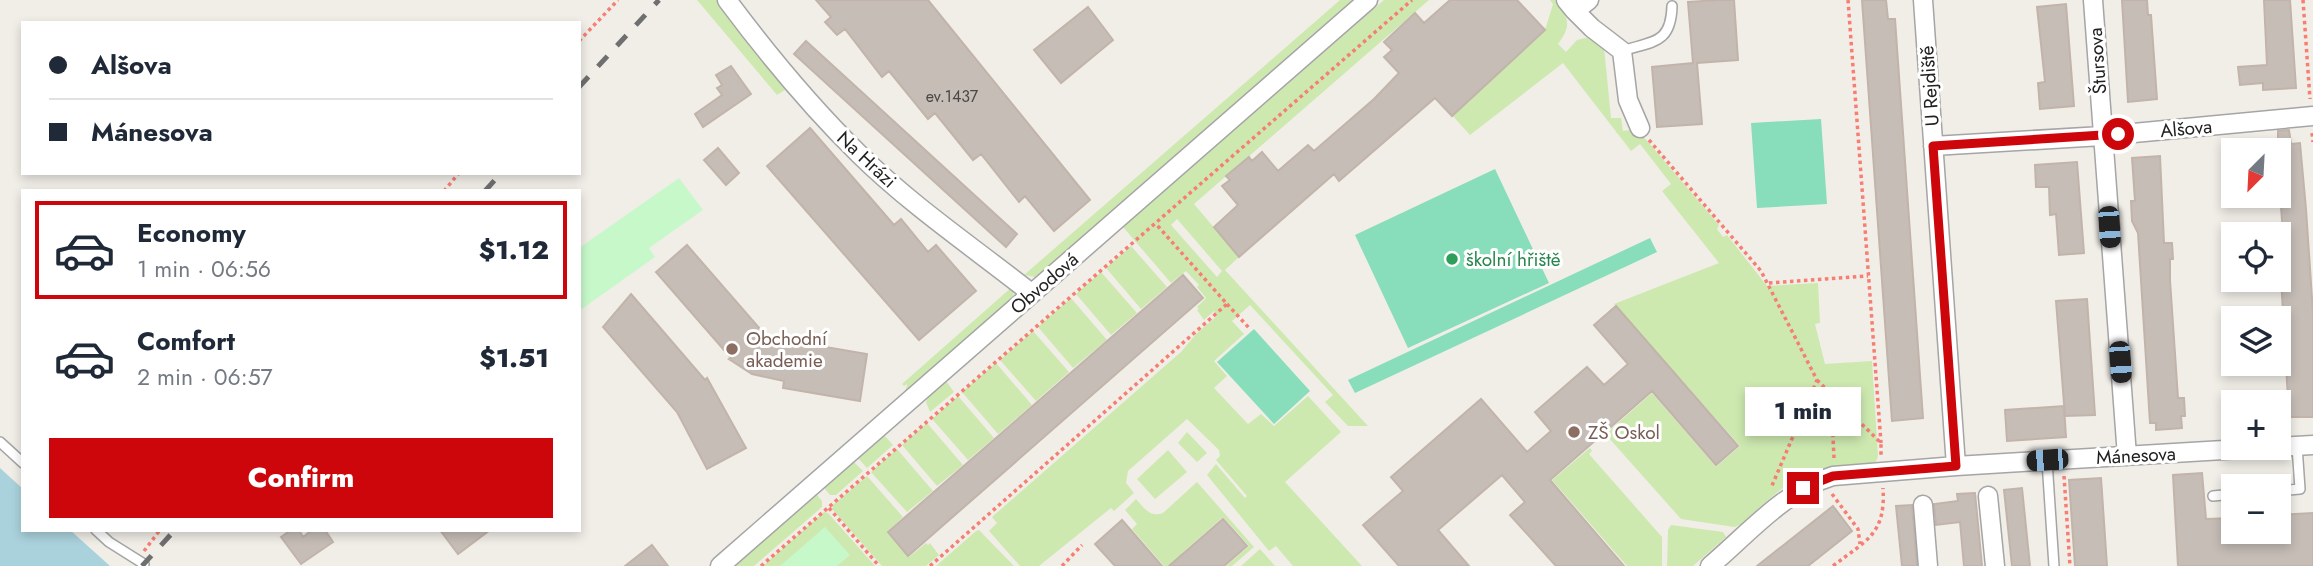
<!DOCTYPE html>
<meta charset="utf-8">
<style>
body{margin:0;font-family:Jost,sans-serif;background:#f2f2f3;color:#1f2937;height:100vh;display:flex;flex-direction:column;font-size:26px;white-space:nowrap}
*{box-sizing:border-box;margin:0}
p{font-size:23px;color:#747a83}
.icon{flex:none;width:38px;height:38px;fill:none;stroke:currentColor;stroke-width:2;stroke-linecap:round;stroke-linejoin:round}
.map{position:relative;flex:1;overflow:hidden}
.drawer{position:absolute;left:21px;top:189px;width:560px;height:343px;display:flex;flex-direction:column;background:#fff;border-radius:0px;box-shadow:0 4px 10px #0003}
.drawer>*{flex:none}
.hud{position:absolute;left:21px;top:21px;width:560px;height:154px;border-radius:0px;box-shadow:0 4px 10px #0003;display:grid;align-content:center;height:154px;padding:0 28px;background:#fff}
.needle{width:46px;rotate:204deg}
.fabs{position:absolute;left:2221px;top:138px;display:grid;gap:14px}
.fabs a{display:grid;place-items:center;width:70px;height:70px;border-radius:0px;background:#fff;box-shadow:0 4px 10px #0003;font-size:35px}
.end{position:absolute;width:32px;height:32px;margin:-16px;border:9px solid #cc060a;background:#fff;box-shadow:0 0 0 4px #fff}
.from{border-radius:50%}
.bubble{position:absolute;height:49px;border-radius:0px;background:#fff;box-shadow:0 4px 10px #0003;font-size:23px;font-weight:800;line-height:49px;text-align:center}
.car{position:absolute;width:21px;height:42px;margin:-21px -10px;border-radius:9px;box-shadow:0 0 5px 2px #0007;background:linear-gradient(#222 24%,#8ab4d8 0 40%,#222 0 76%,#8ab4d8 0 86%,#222 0)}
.hud b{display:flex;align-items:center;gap:24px;height:66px;font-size:26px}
.hud b+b{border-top:2px solid #e0e1e3}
.hud i{width:18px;height:18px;background:#1f2937}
ul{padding:12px 0 0;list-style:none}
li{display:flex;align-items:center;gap:21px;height:98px;margin:0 14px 10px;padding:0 14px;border:4px solid transparent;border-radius:0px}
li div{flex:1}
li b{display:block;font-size:26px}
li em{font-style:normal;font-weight:800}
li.on{border-color:#cc060a}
li>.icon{width:63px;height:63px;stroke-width:1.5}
.button{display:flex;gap:14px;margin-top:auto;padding:14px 28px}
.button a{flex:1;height:80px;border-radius:0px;background:#cc060a;color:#fff;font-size:28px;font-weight:800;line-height:80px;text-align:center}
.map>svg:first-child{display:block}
.grass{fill:#cde9b0;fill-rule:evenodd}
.park{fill:#c7f8ca}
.pitch{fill:#88ddba}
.water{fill:#aad2dd}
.building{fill:#c6bdb7;stroke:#c2b4aa;stroke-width:2}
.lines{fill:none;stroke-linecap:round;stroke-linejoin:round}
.lane-casing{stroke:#a5a5a5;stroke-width:12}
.street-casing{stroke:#a5a5a5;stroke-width:21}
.path{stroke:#f67e73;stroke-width:3.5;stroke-dasharray:3.5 3.5;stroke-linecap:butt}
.lane{stroke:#fff;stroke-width:9}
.street{stroke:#fff;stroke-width:18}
.rail{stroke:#6f6f6f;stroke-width:5;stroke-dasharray:14 14;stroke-linecap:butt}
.route{stroke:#cc060a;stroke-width:9}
.leisure-dot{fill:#2e9e5b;stroke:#fff;stroke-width:2.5}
.education-dot{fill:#8d6e63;stroke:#fff;stroke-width:2.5}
.labels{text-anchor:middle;stroke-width:6;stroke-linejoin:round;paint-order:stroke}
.number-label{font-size:16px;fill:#4a4846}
.street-label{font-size:19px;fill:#212121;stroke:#fff}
.leisure-label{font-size:19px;fill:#27864d;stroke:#fff;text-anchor:start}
.education-label{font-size:19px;fill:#785e54;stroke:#fff;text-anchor:start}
</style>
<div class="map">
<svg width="2313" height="566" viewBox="0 0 2313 566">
<rect width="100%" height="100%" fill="#f1eee8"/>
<path class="grass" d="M697 0H717L785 90 777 95Z
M1340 0H1357L1044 273 1035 277 1024 275Z
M1384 0H1429L1194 204 1239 257 1225 270 1368 426H1348L1325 402 1333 395 1250 305 1232 321 1244 334 1214 361 1227 376 1214 388 1248 424 1261 414 1274 426 1308 396 1341 432 1285 482 1362 566H1293L1276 546 1269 551 1207 475 1216 464 1245 498 1247 496 1216 460 1220 456 1219 450 1187 419 1128 471 1126 483 1134 493 1114 511 1111 508 1039 566H1020L989 531 997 523 992 517 1181 352 1197 333 1217 316 1214 311 1204 320 1197 310 1199 309 1197 307 1206 298 1197 287 1199 285 1186 271 1171 283 1123 227ZM1177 219 1222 271 1217 277 1171 225Z
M1550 0H1555C1569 18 1572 25 1558 44L1566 52 1577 40 1589 37 1604 47 1611 118H1621L1623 131 1637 129 1719 225 1717 229 1723 237 1727 235 1767 286 1818 283 1820 323 1815 324 1825 364 1872 361 1878 456 1876 462C1860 468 1838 466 1821 469 1789 477 1764 504 1740 525L1734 527 1681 519 1608 437 1605 440 1603 436 1652 393 1716 467 1740 446 1614 304 1719 263 1662 191 1671 184 1640 144 1631 151 1563 63 1470 135 1452 115 1546 27 1553 4Z
M1131 246 1167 287 1141 309 1106 268Z
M1101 272 1137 313 1111 335 1076 294Z
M1012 287 1014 297 1011 302 903 396 907 386V384L904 386 902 384Z
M1071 298 1107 340 1073 368 1038 327Z
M1033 331 1069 372 1036 401 1000 360Z
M996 363 1032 405 998 434 962 392Z
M946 381 954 392 930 412 926 402 929 396Z
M958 396 994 438 968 460 932 419Z
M927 423 963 465 937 486 902 445Z
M1187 432 1207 453 1197 462 1178 443Z
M884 435 893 445 867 468 858 458Z
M1590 448 1592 451 1589 454 1662 537V566H1627L1552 480Z
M897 449 933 491 907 512 871 472Z
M1168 450 1187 472 1155 499 1137 479Z
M854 462 863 471 836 495H830L824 488Z
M867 476 903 517 887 532 909 557 926 543 928 545 930 543 939 555 926 566H882L832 509 833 505Z
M1197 482 1254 547 1232 566H1226L1249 546 1223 517 1182 553 1183 556 1172 566H1164L1132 529 1137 524 1125 510 1136 499C1144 508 1150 518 1163 513Z
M817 495 822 501V507L754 566H734Z
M824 512 828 513 875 566H763Z
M1671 525 1723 532 1726 537 1693 566H1667L1668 530Z
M979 530 1014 566H936L976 531Z
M1260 549 1275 566H1241Z"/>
<path class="park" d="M679 178 703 210 649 248 655 257 579 311V248Z
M825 527 850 555 837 566H780Z"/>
<path class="pitch" d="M1821 119 1827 204 1757 208 1751 123Z
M1495 169 1549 283 1408 348 1355 235Z
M1650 238 1657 252 1355 393 1348 380Z
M1254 329 1310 391 1274 424 1217 362Z"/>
<path class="water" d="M0 468 23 489V530H70L110 566H0Z"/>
<path class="building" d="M816 0H928L1090 200 1054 231 1025 196 1019 202 981 154 973 160 935 113 928 119 889 71 882 77 845 29 837 35 825 22 831 17Z
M1450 0H1517L1545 30 1452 116 1435 98 1339 181 1334 174 1239 257 1214 227 1238 205 1222 186 1230 180 1226 176 1249 157 1252 161 1262 152 1278 171 1308 145 1314 151 1374 99 1399 73 1384 57 1392 50 1384 42 1415 13 1424 23Z
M1719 0H1734L1738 60 1697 63 1702 124 1657 127 1652 67 1693 63 1688 2Z
M1862 0H1886L1888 19H1895L1923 418 1892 421Z
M2122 0H2147L2148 15H2151L2157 99 2128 102Z
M2264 0H2290L2296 88 2263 90V83L2240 85 2238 67 2267 65Z
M2066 4 2074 106 2040 109 2038 83 2045 82 2037 7Z
M1088 7 1113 40 1061 83 1034 50Z
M806 41 1017 234 1006 247 794 54Z
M731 66 751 94 703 127 695 114 722 95 717 88 722 85 716 75Z
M810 128 894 225 901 219 928 252 936 245 976 291 919 340 767 166Z
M2289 130 2291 144 2300 143 2306 209 2313 313V417H2289L2280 260 2285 259 2278 168V131Z
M718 148 739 173 726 185 704 160Z
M2160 156 2164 243H2172L2173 259H2170V280L2178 398H2184L2185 416H2181L2182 428 2156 430V423H2150L2138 233 2132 221 2131 201H2135L2132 158Z
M2077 162 2084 253 2059 255 2056 214 2050 215 2049 187H2036L2035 165Z
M687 245 767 337 867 354 860 401 783 388 784 381 752 374 729 359 731 358 656 272Z
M1183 275 1203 298 908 556 888 532Z
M631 294 705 380 707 378 746 448 707 469 677 412 603 327Z
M2087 299 2095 415 2065 416 2056 301Z
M1616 306 1738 446 1716 465 1652 391 1550 480 1624 566H1556L1510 515 1525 502 1502 475 1438 530 1469 566H1399L1363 525 1403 491 1391 477 1481 399 1527 452 1551 431 1535 412 1587 367 1604 385 1628 364 1594 325Z
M2064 406 2066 437 2007 441 2005 410Z
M2202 473 2206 519 2233 518V532H2278V515L2313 513V566H2178L2173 475Z
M2101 478 2107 566H2075L2069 480Z
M2022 488 2030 566H2012L2004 490Z
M1975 493 1982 566H1964L1960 522 1936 525 1934 504 1958 501 1957 494Z
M1912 505 1917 566H1902L1896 506Z
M1833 506 1852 531 1808 566H1757Z
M1223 519 1247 546 1224 566H1169Z
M1122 520 1162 566H1115L1095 544Z
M291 530H299L303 537 312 530H325L333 542 301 564 281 537Z
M440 530H490L458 554Z
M652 545 668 566H625Z"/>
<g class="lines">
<defs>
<path id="lane" d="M1622 51C1653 41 1671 44 1672 6
M0 442 23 463
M2047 461 2054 566
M2278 491 2300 489 2297 446
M2213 496 2233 494
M96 530 109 542 144 564"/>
<path id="street" d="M727 0C768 55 811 107 860 155 911 205 974 248 1031 293
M1566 0 1575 11 1589 0
M1923 0 1956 466
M2093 0 2127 456
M1575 11 1592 28 1622 51 1628 100 1640 128
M1933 146 2102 136 2313 116
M2278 447 2313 445
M1988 496 1995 566
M1923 505 1928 566
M720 566 1368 0
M1710 566C1749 533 1784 491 1833 476L1956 466 2257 448"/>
</defs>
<use href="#lane" class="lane-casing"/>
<use href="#street" class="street-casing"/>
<path class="path" d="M1848 0 1881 443
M2303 0 2310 99
M579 41 618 0
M2312 133 2313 142
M1649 140 1761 271 1817 380 1771 488
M444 191 459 173
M1769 283 1868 276
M1227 304 1250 329
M1817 380 1881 443V457
M1828 392 1832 417 1834 458
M2064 476 2070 566
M1832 494 1858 529 1860 544
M829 508 879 566
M144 551 160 530
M761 566 1412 0
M930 566 1227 304 1156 224
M1062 566 1082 545
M1833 566C1866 540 1886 535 1883 488"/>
<use href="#lane" class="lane"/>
<use href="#street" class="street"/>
<path class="rail" d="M579 87 659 0
M485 191 501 173
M142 566 175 530"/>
</g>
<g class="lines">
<path class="route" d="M1803 488 1833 476 1956 466 1933 146 2118 134"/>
</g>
<circle class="leisure-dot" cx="1452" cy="259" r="7"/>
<g class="education-dot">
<circle cx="732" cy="349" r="7"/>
<circle cx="1574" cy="432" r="7"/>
</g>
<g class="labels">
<g class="number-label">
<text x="952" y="102">ev.1437</text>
</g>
<g class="street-label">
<text transform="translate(2097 61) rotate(-94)" y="7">Štursova</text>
<text transform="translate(1929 86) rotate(-94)" y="7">U Rejdiště</text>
<text transform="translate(2186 128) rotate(-5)" y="7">Alšova</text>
<text transform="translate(867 159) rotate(43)" y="7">Na Hrázi</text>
<text transform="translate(1044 283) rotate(-41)" y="7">Obvodová</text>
<text transform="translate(2136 455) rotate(-3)" y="7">Mánesova</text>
</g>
<g class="leisure-label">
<text x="1466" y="266">školní hřiště</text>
</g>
<g class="education-label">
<text x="746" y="345">Obchodní<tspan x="746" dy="22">akademie</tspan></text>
<text x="1588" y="439">ZŠ Oskol</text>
</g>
</g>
</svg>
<div class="fabs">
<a><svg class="needle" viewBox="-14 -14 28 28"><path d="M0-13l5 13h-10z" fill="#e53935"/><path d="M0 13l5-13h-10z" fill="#747a83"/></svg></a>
<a><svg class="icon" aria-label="locate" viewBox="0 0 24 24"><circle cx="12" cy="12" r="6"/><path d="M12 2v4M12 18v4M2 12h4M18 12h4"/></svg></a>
<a><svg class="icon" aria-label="layers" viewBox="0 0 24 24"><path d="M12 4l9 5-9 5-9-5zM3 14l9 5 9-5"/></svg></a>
<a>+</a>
<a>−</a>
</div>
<i class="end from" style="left:2118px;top:134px"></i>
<i class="end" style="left:1803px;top:488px"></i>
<div class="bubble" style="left:1745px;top:387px;width:116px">1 min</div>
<i class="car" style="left:2109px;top:227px;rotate:176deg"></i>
<i class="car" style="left:2120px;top:362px;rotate:176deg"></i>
<i class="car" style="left:2047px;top:460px;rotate:266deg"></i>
<div class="hud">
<b><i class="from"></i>Alšova</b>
<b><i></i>Mánesova</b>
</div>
<section class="drawer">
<ul>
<li class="on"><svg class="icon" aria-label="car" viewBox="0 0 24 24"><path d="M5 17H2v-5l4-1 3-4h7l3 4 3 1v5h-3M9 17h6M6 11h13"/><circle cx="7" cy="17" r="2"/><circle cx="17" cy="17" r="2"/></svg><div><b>Economy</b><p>1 min · 06:56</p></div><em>$1.12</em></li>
<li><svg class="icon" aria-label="car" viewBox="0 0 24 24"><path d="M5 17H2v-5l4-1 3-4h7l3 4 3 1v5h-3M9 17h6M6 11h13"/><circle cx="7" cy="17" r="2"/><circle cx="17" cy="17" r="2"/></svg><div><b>Comfort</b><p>2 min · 06:57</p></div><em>$1.51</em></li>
</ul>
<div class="button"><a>Confirm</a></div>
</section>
</div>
